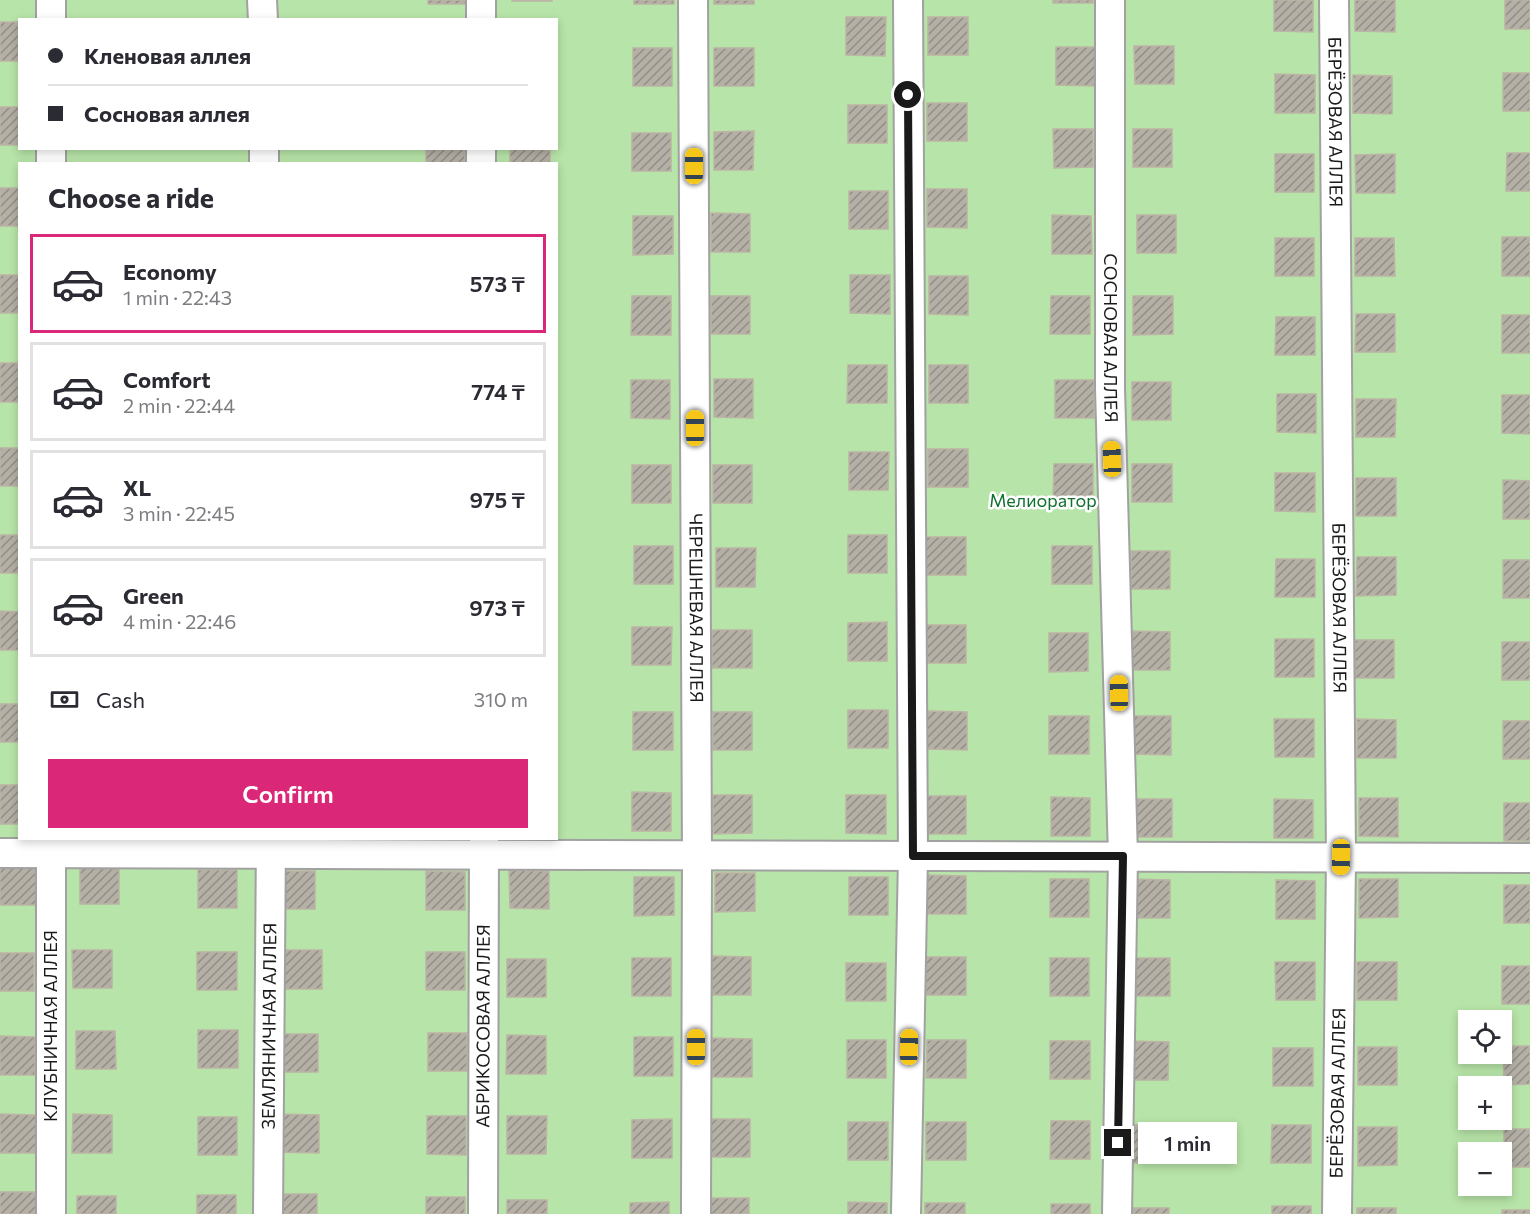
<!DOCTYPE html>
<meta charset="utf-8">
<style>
body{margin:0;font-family:Commissioner,sans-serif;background:#f2f2f3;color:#2b2b33;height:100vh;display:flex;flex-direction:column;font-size:22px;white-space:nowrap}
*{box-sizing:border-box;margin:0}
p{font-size:20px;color:#7c7c81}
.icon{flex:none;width:33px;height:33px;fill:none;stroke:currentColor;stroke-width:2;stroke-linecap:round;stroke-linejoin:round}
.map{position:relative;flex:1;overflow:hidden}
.details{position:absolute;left:18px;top:162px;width:540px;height:678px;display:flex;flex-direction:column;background:#fff;border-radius:0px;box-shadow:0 3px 9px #0003}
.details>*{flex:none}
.banner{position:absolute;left:18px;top:18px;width:540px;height:132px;border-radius:0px;box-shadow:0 3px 9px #0003;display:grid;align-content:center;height:132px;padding:0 30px;background:#fff}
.tools{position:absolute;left:1458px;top:1010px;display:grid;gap:12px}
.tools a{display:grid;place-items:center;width:54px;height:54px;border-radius:0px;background:#fff;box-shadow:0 3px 9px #0003;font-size:30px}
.end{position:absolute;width:27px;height:27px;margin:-14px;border:8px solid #1a1a1a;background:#fff;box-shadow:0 0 0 3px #fff}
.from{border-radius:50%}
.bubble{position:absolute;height:42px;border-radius:0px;background:#fff;box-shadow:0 3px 9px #0003;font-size:20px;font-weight:600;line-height:42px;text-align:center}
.car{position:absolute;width:18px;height:36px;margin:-18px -9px;border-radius:8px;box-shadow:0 0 4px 2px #0007;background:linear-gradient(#f5c518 24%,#345 0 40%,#f5c518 0 76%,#345 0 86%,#f5c518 0)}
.banner b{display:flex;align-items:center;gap:21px;height:57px;font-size:22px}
.banner b+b{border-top:2px solid #e1e1e2}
.banner i{width:15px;height:15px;background:#2b2b33}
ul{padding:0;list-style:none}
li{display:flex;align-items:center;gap:18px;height:99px;margin:0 12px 9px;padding:0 18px;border:3px solid #e1e1e2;border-radius:0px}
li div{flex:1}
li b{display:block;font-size:22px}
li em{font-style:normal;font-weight:600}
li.on{border-color:#db2777}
li>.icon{width:54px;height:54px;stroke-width:1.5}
h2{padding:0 30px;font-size:27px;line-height:72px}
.pay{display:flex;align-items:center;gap:15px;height:66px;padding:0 30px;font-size:22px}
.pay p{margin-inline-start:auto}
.primary-button{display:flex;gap:12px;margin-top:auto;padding:12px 30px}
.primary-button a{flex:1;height:69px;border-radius:0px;background:#db2777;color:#fff;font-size:24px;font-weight:600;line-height:69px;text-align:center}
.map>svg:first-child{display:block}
.garden{fill:#b7e4a8;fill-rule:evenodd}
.building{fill:url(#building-hatch);stroke:#bcb4a4;stroke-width:1.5}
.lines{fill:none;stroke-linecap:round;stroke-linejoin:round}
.minor-casing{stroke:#a1a1a1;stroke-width:32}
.minor{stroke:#fff;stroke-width:28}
.route{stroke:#1a1a1a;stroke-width:8}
.labels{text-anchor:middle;stroke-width:5;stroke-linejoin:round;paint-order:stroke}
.street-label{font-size:18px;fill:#1a1a1a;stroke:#fff}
.park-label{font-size:18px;fill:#116f2f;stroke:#fff}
</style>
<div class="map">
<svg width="1530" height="1214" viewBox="0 0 1530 1214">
<defs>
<pattern id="building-hatch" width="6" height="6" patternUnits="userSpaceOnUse" patternTransform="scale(1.5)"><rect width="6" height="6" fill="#b5b0a6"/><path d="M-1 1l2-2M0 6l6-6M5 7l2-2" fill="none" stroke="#928e86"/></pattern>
</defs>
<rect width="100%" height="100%" fill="#eceae0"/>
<path class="garden" d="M0 0H1530V1214H0ZM20 20H556V148H20ZM20 164H556V838H20ZM1468 1020H1502V1053H1468ZM1468 1086H1502V1119H1468ZM1468 1152H1502V1185H1468Z"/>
<path class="building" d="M428 0H467V4H428Z
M512 0H552V1H512Z
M634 0H674V4H634Z
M714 0H754V4H714Z
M1053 0H1093V3H1053Z
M1274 0H1313V32L1274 31Z
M1355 0H1395V32L1355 31Z
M1505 0H1530V29H1505Z
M846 17H886L885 56 846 55Z
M928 17H968V55H928Z
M0 22H20V61H0Z
M1134 46H1174V84H1135Z
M1056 47H1096L1095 86 1056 85Z
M633 48H672V86H633Z
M714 48H754V86H714Z
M1503 73H1530V111H1503Z
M1275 74 1315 75V113H1275Z
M1353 75 1392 76V114L1353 113Z
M927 103H967V141H927Z
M848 105H887V143H848Z
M0 107H20V145H0Z
M1053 129H1093V167L1054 168Z
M1133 129H1172V167H1133Z
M754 131 753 170H714V132Z
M632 133H671V171H632Z
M426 148H465V164H426Z
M510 148H550V164H510Z
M1507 153H1530V191H1506Z
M1275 154H1314V192H1275Z
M1395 154V193H1356L1355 155Z
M0 188H20V226H0Z
M927 189H967V228L927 227Z
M849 191H888V229H849Z
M711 213 750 214V252H711Z
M1052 215 1091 216 1092 254H1052Z
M1137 215H1176V253H1137Z
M633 216H673V254L633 255Z
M1502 237H1530V276H1502Z
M1275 238H1314V276H1275Z
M1355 238H1394L1395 276H1355Z
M0 275H20V313H0Z
M850 275H890V314L850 313Z
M929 276H968V315L929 314Z
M632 296H671V335H631Z
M711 296H750V334H711Z
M1051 296H1090V334H1050Z
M1133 296H1173V334L1133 335Z
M1356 314H1395V352H1355Z
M1502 315H1530V353H1502Z
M1276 317H1315V355H1275Z
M0 363H20V402H0Z
M848 365H887V403H847Z
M929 365H968V403H929Z
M714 379H753V418L714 417Z
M631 380H670V419L631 418Z
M1055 380H1094V418H1055Z
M1132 382H1171V420H1132Z
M1277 394H1316V433L1277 432Z
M1502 395H1530V434L1502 433Z
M1356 399H1396L1395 437H1356Z
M0 448H20V486H0Z
M928 449H968V487H928Z
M849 452H889L888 490H849Z
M1054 464H1093V502H1053Z
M1132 464H1172V502H1132Z
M632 465H671V503H632Z
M713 465H752V503H713Z
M1275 473H1315V512L1275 511Z
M1356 478H1396V516H1356Z
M1503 480 1530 481V519H1503Z
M0 535H20V573H0Z
M848 535H887V573H848Z
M926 537H966V575H926Z
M634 546H673V584H634Z
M1052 546H1092V584H1052Z
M716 548H756L755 587H716Z
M1131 551H1170V589H1131Z
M1357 557H1396V595L1356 596Z
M1276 559H1315V597H1275Z
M1503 560H1530V598H1503Z
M0 611 20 612V650H0Z
M887 622V661H848V623Z
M926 625H966V663H927Z
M632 627H672L671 665H632Z
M712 630H752V668H712Z
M1131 631 1170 632V670H1131Z
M1049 633H1088V671L1049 672Z
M1275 639H1314V677H1275Z
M1355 640H1394V678H1355Z
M1502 642H1530V680H1502Z
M0 704H20V742H0Z
M848 710H888V748H848Z
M927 711 967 712V750L927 749Z
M633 712H673V750H633Z
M713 712H752V750H713Z
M1049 716H1089V754H1049Z
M1131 716H1171V755L1131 754Z
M1274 719H1314V757H1275Z
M1357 719 1396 720V758H1357Z
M1503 721H1530V759H1503Z
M0 785H20V824H0Z
M632 792 671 793V831H632Z
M713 795H752V833L713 834Z
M846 795H886V834L846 833Z
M927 796H966V834H927Z
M1051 797 1090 798V836H1051Z
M1359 798H1398V837L1359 836Z
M1133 799H1172V837H1133Z
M1274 799 1313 800V838H1274Z
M1504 803H1530V841H1504Z
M80 865 119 866V904H80Z
M0 867H40V905H0Z
M198 870H237V908H198Z
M509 870 549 871V909L510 908Z
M276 871H315V909H276Z
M426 871 465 872V910H426Z
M715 873H755V911L715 912Z
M927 875 966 876V914H927Z
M634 877H674V915L634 916Z
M849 877H888V915H849Z
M1050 879H1089V917H1050Z
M1130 879 1170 880V918H1130Z
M1359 879H1398V917L1359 918Z
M1276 880 1315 881V919H1276Z
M1504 885H1530V923H1504Z
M72 950H112V988H73Z
M283 950H322V989H283Z
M197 952H237V990H197Z
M426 952H465V990H426Z
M0 953H34V991H0Z
M712 956 751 957V995H712Z
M926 957H966V995H926Z
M632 958H671V996H632Z
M1050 958H1089V996H1050Z
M1131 958H1170V996H1131Z
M507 959H546V997H507Z
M1275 962H1315V1000H1276Z
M1357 962H1397V1000H1357Z
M846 963H886V1001H846Z
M1502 966H1530V1004H1502Z
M198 1030H238V1068H198Z
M76 1031H115L116 1069H76Z
M428 1033H467V1071H428Z
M279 1034H318V1072H279Z
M507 1035 546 1036V1074H506Z
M0 1036 35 1037V1075H0Z
M634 1037H673V1076H634Z
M712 1038 752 1039V1077H712Z
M847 1040H886V1078H847Z
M927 1040H966V1078H926Z
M1050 1041H1090V1079H1050Z
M1129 1041 1169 1042 1168 1080H1129Z
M1503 1046H1530V1084L1504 1085Z
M1358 1047H1397V1085H1358Z
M1273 1048H1313V1086H1273Z
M0 1114 36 1115V1153H0Z
M73 1114 112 1115V1153H72Z
M280 1114 319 1115V1153L280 1152Z
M427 1116H466V1155L427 1154Z
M507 1116H547L546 1154H507Z
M198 1117H237V1155H198Z
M672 1119V1158H632V1120Z
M711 1119H750V1157H711Z
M1051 1121H1090V1159H1050Z
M848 1122H888V1160H848Z
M926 1122H966V1160H926Z
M1130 1125H1170V1163H1130Z
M1272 1125H1311V1163H1271Z
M1358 1127H1397V1165L1358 1166Z
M1504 1129H1530V1167H1504Z
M0 1192H37V1214H0Z
M278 1194H317V1214H278Z
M197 1195H236V1214H197Z
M77 1196H116V1214H77Z
M426 1197H465V1214H426Z
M710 1198H749V1214H710Z
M507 1200H547V1214H507Z
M669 1202V1214H630V1203Z
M848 1202 887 1203V1214H848Z
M925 1203H965V1214H925Z
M1051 1204H1090V1214H1051Z
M1272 1206H1311V1214H1272Z
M1130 1208H1169V1214H1130Z
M1357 1208H1396V1214H1357Z
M1502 1210H1530V1214H1502Z"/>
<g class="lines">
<defs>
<g id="minor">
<path d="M51 0V20"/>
<path d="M262 0 263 20"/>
<path d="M481 0V20"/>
<path id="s1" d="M693 0 697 856 696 1214"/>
<path id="s2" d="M1110 0V388L1123 857 1117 1214"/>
<path id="s3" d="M1334 0 1341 857 1337 1214"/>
<path d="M51 148V164"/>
<path d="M264 148V164"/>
<path d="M481 148V164"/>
<path d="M0 853 1530 858"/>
<path d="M51 1214V838"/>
<path id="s4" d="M268 1214 271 838"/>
<path id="s5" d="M483 1214 484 838"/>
<path d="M906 1214 913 856 908 0"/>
</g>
</defs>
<use href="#minor" class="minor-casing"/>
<use href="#minor" class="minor"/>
</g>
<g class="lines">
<path class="route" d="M908 95 913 856H1123L1118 1143"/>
</g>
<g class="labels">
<g class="street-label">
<text dy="6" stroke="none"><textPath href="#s3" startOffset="122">БЕРЁЗОВАЯ АЛЛЕЯ</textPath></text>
<text dy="6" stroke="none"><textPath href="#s2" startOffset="338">СОСНОВАЯ АЛЛЕЯ</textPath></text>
<text dy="6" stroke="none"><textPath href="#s1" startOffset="608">ЧЕРЕШНЕВАЯ АЛЛЕЯ</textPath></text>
<text dy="6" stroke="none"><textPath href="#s3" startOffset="608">БЕРЁЗОВАЯ АЛЛЕЯ</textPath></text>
<text transform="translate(51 1026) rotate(-90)" y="6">КЛУБНИЧНАЯ АЛЛЕЯ</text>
<text dy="6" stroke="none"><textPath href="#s4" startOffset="188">ЗЕМЛЯНИЧНАЯ АЛЛЕЯ</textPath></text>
<text dy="6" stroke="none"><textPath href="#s5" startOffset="188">АБРИКОСОВАЯ АЛЛЕЯ</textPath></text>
<text transform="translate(1338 1093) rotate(-89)" y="6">БЕРЁЗОВАЯ АЛЛЕЯ</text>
</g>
<g class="park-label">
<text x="1043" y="507">Мелиоратор</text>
</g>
</g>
</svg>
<div class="tools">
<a><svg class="icon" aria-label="locate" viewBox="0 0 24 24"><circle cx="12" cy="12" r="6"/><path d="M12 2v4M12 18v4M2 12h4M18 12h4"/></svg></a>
<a>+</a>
<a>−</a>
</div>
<i class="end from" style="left:908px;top:95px"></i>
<i class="end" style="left:1118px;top:1143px"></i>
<div class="bubble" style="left:1138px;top:1122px;width:99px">1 min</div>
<i class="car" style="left:694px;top:166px;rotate:0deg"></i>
<i class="car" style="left:695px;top:428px;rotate:0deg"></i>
<i class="car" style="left:1112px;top:459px;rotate:358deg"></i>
<i class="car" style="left:1119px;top:693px;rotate:359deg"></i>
<i class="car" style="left:1341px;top:857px;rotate:181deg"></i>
<i class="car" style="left:696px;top:1047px;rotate:0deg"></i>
<i class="car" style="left:909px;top:1047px;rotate:1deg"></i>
<div class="banner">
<b><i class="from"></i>Кленовая аллея</b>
<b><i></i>Сосновая аллея</b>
</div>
<section class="details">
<h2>Choose a ride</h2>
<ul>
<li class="on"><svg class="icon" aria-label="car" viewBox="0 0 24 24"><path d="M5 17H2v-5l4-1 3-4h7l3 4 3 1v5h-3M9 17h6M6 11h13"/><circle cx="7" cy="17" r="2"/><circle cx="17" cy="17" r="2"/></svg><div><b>Economy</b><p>1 min · 22:43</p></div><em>573 ₸</em></li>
<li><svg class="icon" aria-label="car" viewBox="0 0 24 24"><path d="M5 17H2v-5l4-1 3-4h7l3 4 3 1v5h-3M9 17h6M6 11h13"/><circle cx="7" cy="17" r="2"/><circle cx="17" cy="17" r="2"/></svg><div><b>Comfort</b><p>2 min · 22:44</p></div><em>774 ₸</em></li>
<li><svg class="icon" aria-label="car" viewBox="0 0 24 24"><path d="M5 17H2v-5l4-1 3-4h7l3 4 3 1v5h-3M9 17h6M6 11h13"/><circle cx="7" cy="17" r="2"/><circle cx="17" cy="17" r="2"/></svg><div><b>XL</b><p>3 min · 22:45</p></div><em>975 ₸</em></li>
<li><svg class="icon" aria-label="car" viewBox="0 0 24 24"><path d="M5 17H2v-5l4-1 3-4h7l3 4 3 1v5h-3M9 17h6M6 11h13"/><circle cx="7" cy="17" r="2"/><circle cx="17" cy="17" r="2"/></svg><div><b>Green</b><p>4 min · 22:46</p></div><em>973 ₸</em></li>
</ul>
<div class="pay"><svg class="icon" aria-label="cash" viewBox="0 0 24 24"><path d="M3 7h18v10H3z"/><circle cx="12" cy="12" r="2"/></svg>Cash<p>310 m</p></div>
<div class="primary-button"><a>Confirm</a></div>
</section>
</div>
